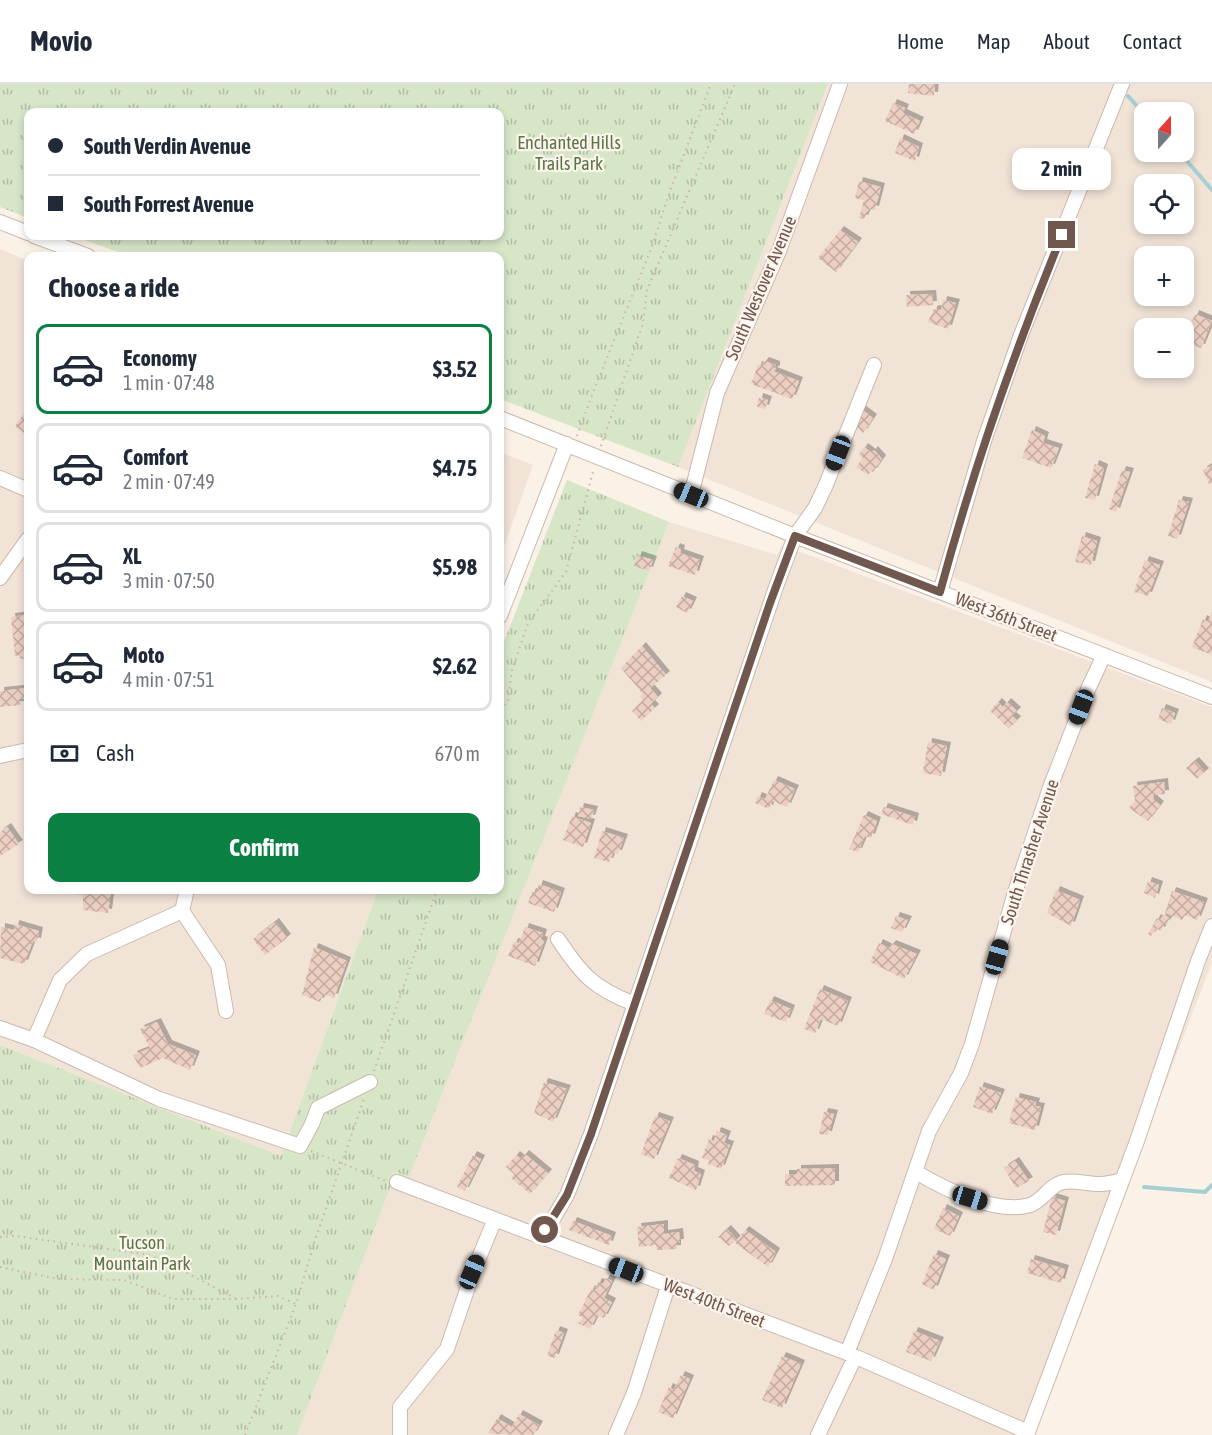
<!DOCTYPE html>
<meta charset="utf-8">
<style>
body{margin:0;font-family:"Asap Condensed",sans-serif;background:#f6f6f7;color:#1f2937;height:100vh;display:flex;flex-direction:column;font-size:22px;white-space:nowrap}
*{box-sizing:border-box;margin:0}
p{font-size:20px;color:#747a83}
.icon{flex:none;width:33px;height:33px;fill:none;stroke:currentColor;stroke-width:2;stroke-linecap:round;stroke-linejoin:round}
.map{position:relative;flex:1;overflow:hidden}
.drawer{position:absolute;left:24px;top:168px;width:480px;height:642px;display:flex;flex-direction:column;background:#fff;border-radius:12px;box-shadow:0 3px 9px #0003}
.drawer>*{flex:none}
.guide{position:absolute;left:24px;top:24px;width:480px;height:132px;border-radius:12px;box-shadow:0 3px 9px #0003;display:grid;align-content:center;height:132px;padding:0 24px;background:#fff}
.needle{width:39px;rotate:21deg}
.controls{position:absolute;left:1134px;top:18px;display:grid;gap:12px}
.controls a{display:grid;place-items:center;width:60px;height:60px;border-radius:12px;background:#fff;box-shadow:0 3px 9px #0003;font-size:30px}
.end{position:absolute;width:27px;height:27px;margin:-14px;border:8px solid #71584e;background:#fff;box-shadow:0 0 0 3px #fff}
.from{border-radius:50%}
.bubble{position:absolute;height:42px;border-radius:12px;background:#fff;box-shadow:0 3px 9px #0003;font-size:20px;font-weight:700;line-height:42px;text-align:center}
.car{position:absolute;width:18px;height:36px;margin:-18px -9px;border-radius:8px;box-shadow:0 0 4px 2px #0007;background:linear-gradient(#222 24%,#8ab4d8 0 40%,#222 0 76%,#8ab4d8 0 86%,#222 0)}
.guide b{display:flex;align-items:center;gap:21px;height:57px;font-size:22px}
.guide b+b{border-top:2px solid #e0e1e3}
.guide i{width:15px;height:15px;background:#1f2937}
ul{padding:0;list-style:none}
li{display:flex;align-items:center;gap:18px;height:90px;margin:0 12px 9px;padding:0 12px;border:3px solid #e0e1e3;border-radius:12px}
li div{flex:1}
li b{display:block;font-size:22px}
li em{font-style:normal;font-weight:700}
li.active{border-color:#0b8043}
li>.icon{width:54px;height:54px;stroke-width:1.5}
h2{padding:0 24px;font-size:27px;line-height:72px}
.pay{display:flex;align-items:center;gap:15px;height:66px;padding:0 24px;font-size:22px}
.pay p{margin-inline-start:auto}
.button{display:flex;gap:12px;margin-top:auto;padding:12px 24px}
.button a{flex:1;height:69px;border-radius:12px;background:#0b8043;color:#fff;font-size:24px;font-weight:700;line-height:69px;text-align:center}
header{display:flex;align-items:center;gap:36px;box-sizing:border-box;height:84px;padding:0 30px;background:#fff;border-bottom:2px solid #e0e1e3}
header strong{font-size:28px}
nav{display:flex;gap:33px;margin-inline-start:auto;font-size:21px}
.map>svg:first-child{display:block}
.residential{fill:#f1e3d6;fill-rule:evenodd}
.park{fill:url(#park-tufts)}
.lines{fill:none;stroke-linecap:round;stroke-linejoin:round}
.stream{stroke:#a5cfd2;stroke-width:4}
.building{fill:url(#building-cross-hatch);filter:url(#shadow)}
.minor-casing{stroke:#cbb9ae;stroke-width:16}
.path{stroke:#d1b2a5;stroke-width:2;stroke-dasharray:1.5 4.5;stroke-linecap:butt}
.minor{stroke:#fff;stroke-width:14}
.route{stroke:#71584e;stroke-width:8}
.labels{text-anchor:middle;stroke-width:4.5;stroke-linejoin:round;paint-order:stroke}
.park-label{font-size:18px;fill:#597648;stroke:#fdf5ed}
.street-label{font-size:18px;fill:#71584e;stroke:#fdf5ed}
</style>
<header>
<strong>Movio</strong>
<nav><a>Home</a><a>Map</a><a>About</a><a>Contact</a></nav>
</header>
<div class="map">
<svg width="1212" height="1351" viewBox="0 0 1212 1351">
<defs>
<pattern id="park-tufts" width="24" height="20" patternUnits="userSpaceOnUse" patternTransform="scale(1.5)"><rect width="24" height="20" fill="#d6e6c7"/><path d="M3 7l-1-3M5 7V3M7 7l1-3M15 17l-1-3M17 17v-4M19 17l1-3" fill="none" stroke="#b2bda4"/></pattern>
<pattern id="building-cross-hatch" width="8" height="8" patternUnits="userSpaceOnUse" patternTransform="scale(1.5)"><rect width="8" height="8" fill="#eccfc2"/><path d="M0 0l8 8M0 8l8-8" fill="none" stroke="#c4aba0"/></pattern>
<filter id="shadow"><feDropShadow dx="4" dy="-4" stdDeviation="0" flood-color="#0004"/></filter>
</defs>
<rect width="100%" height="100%" fill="#faf1e7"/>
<path class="residential" d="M828 0H1212V598L678 383ZM1144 28H1184V68H1144ZM1144 100H1184V140H1144ZM1144 172H1184V212H1144ZM1144 244H1184V284H1144Z
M0 165 28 177V806H378L281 1072 0 961Z
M500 368 533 381 500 474Z
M669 438 777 471 782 461 1212 623V878L1031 1351H297L396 1088 409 1092Z"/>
<path class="park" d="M0 0H828L678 383 500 315V172H129L74 152H500V28H28V134L0 123Z
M567 396 669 438 409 1093 396 1088 297 1351H0V961L281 1072 378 806H500V568Z"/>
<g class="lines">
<path class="stream" d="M1128 12 1144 30
M1179 68 1212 106
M1144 1103 1205 1108 1212 1101"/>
</g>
<path class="building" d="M909 0H935L934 12 908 9Z
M893 19 905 24 903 29 920 37 914 50 885 37Z
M900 54 919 63 915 77 895 69Z
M859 97 881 103 875 126 869 125 864 135 859 134 864 116 855 114Z
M840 146 858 158 836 188 818 174Z
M932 210 933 221 907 223 906 211Z
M943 216 956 219 948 245 928 238 934 225 941 226Z
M1195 230 1212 237 1201 264 1184 258Z
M765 277 776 281V285L773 287 799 297 792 315 751 300 758 281 761 282Z
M759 313 768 316 765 325 757 323Z
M28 324V352L15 342Z
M861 325 873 334 863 349 852 340Z
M1032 346 1045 352 1043 359 1059 364 1051 384 1022 374Z
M864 363 872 369 874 366 882 375 873 388 871 387 868 391 856 383 863 374 859 371Z
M1095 380 1104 384 1095 416 1085 414Z
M1212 381V398L1209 400 1203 386Z
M1122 386 1130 388 1116 428 1109 425Z
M1179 416 1189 418 1177 455 1168 452Z
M1082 452 1097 457 1091 481 1075 478Z
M676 463 681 465 680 469 700 476 695 491 668 482Z
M638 471 653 476 649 487 634 482Z
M1145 476 1160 481 1148 512 1134 508Z
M682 512 693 517 687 529 676 523Z
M1212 528V571L1192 563 1203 535 1208 538Z
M25 531 26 534H28V575H20V571L15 572 11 533Z
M642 562 666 591 650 604 658 613 651 620 655 624 641 637 632 627 643 616 640 613 643 610 621 584Z
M28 604V615H20V621L0 623V607Z
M998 618 1003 623 1007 618 1017 627 1012 632 1017 636 1009 645 990 627Z
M1162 624 1175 629 1171 640 1158 635Z
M928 658 947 662 941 692 923 689Z
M1195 677 1205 688 1197 695 1186 684Z
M774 696 795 705 787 723 772 717 769 725 755 719 758 712 765 715Z
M1164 698 1165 710 1153 711 1154 716 1160 721 1148 737 1129 724 1135 716 1133 702Z
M580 723 594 726 591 735 578 732Z
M884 723 915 733 913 741 881 730Z
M864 731 877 737 871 754 865 752 858 768 849 765Z
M572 732 591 739 583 763 563 756Z
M7 743 19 760 0 772V748Z
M602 747 624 754 618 770 613 769 609 778 594 774Z
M1148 797 1159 801 1155 814 1144 809Z
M539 800 561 808 554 828 528 819 532 808 536 809Z
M69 806H111L108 829 83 826V811L70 809Z
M1056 806 1080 816 1071 842 1047 829Z
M1172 807 1204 818 1197 836 1185 831 1182 836 1165 829Z
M1164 830 1170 834 1166 840 1165 839 1161 847 1156 844 1151 852 1148 850 1157 834 1160 836Z
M896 832 908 836 902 848 891 844Z
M275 838 287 854 265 871 253 855Z
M15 840 39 847 37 858 33 857 24 880 0 874 1 843 14 846Z
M525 843 543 849 541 856 544 857 535 882 508 872 514 858 519 859Z
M879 859 889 864 892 860 917 870 904 895 870 878Z
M314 863 347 877 334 914 323 910 320 918 302 911Z
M820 905 848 917 838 942 821 935 815 949 804 945Z
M770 916 791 925 786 938 764 930Z
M157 938 168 960 196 971 190 986 163 974 140 984 133 971 150 964 140 945Z
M544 998 567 1005 553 1038 534 1029Z
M980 1002 1001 1009 992 1030 973 1023Z
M1016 1013 1036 1018 1035 1022 1041 1023 1035 1046 1009 1039Z
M824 1028 834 1030 828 1051 819 1050Z
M655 1032 670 1037 654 1075 641 1070Z
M717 1047 727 1051 724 1059 730 1061 721 1085 708 1080 709 1077 702 1074 709 1055 714 1057Z
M525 1070 548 1089 530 1110 511 1094 514 1090 506 1083 516 1071 521 1075Z
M473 1071 481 1075 465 1107 457 1103Z
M678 1074 695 1081 694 1087 701 1090 696 1106 669 1094Z
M1015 1077 1029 1097 1016 1104 1004 1084Z
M835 1084V1101L785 1102V1090H797V1085Z
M1052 1113 1065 1117 1056 1151 1043 1148Z
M943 1124 959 1132 950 1152 934 1145Z
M573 1137 612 1152 609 1161 569 1146Z
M664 1140V1150L679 1148 680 1159H677V1165L657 1166 656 1161 639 1163 637 1143Z
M727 1145 737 1156 729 1162 718 1153Z
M745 1146 776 1168 768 1183 735 1159Z
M934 1170 946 1175 934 1206 922 1200Z
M1031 1175 1065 1185 1061 1199 1027 1189Z
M606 1194 612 1197 604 1214 612 1218 604 1234 597 1231 590 1245 578 1239 583 1234 578 1231 591 1205 594 1207 598 1198 603 1200Z
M556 1246 564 1249 555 1274 547 1272Z
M914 1247 940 1257 931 1277 906 1268Z
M782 1272 801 1280 782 1324 762 1316Z
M681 1291 690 1295 673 1334 658 1328 669 1303 674 1306Z
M519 1330 539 1341 533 1351 488 1350 497 1334 512 1343Z"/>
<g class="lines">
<defs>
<path id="minor" d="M0 138 28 149
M34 152 88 172
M500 334 795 452 1212 613
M0 394 28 406
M691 411 717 309 779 167 840 0
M0 494 28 455
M940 508 984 357 1021 251 1122 0
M500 532 567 360
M0 672 28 666
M182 827 218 881 226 927
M558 855C581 890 594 905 635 920
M0 944 34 956 159 1015 300 1062 312 1040 318 1024 370 998
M34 956 60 896 87 870 182 827 187 806
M916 1088C944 1105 997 1131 1030 1121 1043 1117 1049 1101 1063 1098 1076 1096 1087 1100 1100 1100 1107 1100 1115 1098 1122 1096
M397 1098 847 1269 1028 1348 1137 1057 1198 877 1212 842
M542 1154 567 1111 591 1050 777 500 795 452 815 424 825 403 874 281
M847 1269 885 1175 929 1047 961 989 972 960 1015 808 1051 701 1089 603 1104 571
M400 1351V1323L447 1265 473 1188 495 1135
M616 1351 634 1309 668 1202
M818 1351 855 1273"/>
</defs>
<use href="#minor" class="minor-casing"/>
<path class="path" d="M577 352 592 311 651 165 670 107 711 0
M601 362 643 239 647 206 735 0
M500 625 508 618 512 586 528 539 566 488 594 384
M374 987 437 806
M311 1067 386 1097
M0 1153 15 1152 145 1170 162 1176 235 1214
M0 1183 58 1195 124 1196 173 1215H237L278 1212 296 1220
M245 1351 296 1220 315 1156 364 1015"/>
<use href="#minor" class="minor"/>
</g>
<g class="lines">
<path class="route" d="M545 1146 567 1111 591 1050 770 519 795 452 940 508C973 386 1014 268 1062 151"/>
</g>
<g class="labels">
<g class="park-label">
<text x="569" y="65">Enchanted Hills<tspan x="569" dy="21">Trails Park</tspan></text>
<text x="142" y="1165">Tucson<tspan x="142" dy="21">Mountain Park</tspan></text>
</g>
<g class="street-label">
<text transform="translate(761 204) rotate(-67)" y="6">South Westover Avenue</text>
<text transform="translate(1006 533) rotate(21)" y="6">West 36th Street</text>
<text transform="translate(1030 768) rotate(-72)" y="6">South Thrasher Avenue</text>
<text transform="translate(714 1219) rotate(21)" y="6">West 40th Street</text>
</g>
</g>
</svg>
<div class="controls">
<a><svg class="needle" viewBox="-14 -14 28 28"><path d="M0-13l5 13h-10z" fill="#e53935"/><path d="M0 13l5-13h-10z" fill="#747a83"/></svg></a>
<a><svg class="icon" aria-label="locate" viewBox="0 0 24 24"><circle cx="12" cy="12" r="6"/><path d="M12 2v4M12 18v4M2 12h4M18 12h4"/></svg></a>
<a>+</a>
<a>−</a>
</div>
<i class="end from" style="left:545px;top:1146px"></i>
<i class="end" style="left:1062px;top:151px"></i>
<div class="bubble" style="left:1012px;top:64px;width:99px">2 min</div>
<i class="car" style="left:838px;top:369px;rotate:201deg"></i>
<i class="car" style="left:691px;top:411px;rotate:292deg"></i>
<i class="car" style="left:1081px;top:623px;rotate:201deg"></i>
<i class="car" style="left:997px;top:873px;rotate:16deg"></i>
<i class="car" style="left:970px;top:1114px;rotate:107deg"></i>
<i class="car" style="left:626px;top:1186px;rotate:291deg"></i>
<i class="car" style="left:472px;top:1188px;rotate:23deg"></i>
<div class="guide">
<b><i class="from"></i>South Verdin Avenue</b>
<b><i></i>South Forrest Avenue</b>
</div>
<section class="drawer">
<h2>Choose a ride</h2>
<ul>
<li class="active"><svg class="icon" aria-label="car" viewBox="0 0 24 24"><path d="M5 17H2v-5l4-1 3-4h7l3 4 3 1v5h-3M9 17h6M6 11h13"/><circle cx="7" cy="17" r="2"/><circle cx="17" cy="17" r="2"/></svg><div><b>Economy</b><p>1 min · 07:48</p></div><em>$3.52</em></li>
<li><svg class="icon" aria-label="car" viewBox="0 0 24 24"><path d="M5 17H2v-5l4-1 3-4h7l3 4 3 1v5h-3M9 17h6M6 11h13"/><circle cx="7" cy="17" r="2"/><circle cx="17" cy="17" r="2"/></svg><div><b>Comfort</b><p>2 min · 07:49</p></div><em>$4.75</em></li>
<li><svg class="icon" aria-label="car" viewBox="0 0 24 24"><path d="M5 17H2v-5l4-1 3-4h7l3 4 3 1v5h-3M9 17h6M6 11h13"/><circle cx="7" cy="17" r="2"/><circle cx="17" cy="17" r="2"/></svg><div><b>XL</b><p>3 min · 07:50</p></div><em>$5.98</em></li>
<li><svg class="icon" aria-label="car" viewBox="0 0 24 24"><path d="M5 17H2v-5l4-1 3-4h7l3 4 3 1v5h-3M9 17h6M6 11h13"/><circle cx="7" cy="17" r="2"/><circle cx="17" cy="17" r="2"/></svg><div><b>Moto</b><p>4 min · 07:51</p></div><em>$2.62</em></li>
</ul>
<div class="pay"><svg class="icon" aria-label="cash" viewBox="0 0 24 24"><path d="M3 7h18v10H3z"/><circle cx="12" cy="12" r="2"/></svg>Cash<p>670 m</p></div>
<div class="button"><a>Confirm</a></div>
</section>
</div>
